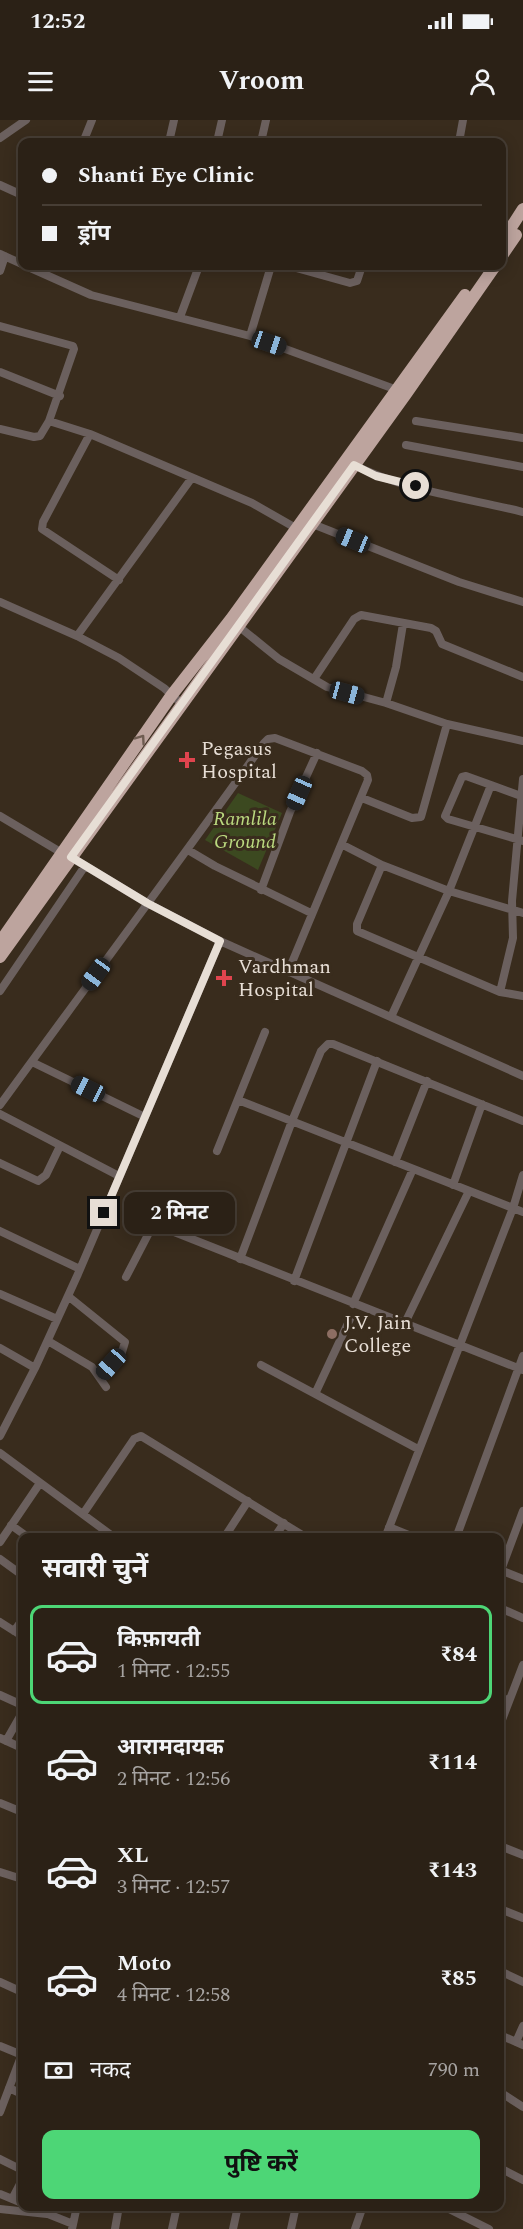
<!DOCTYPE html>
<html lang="hi">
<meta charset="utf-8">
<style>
body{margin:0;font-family:Spectral,"Noto Sans Devanagari",serif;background:#33291f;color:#f1f3f6;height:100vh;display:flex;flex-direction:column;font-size:22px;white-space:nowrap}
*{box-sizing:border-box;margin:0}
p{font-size:20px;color:#a6a3a1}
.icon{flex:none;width:33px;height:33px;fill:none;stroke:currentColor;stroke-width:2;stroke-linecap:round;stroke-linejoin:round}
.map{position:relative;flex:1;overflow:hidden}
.sheet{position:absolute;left:18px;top:1413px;width:486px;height:678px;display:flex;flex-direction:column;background:#2b2116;border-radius:12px;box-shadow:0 3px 15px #0003,0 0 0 2px #473e35}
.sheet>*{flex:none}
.hud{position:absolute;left:18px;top:18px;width:488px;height:132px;border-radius:12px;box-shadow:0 3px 15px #0003,0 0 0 2px #473e35;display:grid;align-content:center;height:132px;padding:0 24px;background:#2b2116}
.end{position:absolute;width:27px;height:27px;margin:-14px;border:8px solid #e7ded5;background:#111;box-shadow:0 0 0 3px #111}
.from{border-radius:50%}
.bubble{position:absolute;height:42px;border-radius:12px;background:#2b2116;box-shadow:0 3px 15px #0003,0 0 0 2px #473e35;font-size:20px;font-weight:700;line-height:42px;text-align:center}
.car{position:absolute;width:18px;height:36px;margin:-18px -9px;border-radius:8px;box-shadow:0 0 4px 2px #0007;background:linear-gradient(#222 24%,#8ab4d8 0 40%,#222 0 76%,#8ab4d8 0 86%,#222 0)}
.hud b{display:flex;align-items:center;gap:21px;height:57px;font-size:22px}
.hud b+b{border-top:2px solid #473e35}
.hud i{width:15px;height:15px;background:#f1f3f6}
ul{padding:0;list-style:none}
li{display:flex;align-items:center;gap:18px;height:99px;margin:0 12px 9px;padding:0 12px;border:3px solid transparent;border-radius:12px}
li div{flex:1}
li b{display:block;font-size:22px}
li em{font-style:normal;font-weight:700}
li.selected{border-color:#4dd676}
li>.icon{width:54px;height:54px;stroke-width:1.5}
h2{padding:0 24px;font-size:27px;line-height:72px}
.pay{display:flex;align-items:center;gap:15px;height:66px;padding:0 24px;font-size:22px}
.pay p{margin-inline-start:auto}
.primary-button{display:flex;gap:12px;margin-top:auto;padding:12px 24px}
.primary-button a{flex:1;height:69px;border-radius:12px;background:#4dd676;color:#111;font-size:24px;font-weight:700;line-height:69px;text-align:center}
.status{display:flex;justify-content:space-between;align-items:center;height:42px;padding:0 30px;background:#2b2116;direction:ltr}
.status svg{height:16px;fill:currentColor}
header{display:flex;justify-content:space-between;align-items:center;height:78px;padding:0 24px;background:#2b2116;font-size:27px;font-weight:700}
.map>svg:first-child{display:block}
.green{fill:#3c4920}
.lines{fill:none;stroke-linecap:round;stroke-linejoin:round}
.minor{stroke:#6b605e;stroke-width:8}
.highway{stroke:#bda49e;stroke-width:12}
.oneway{stroke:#6e5c51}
.route{stroke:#e7ded5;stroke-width:8}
.health-dot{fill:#e0444e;stroke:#392c1d;stroke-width:2}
.education-dot{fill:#8d6e63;stroke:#392c1d;stroke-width:2}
.labels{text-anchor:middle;stroke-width:6;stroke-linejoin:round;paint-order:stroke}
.poi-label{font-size:20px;fill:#e7ded5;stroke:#392c1d;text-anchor:start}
.park-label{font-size:20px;font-style:italic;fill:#bad97f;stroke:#392c1d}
</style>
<div class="status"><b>12:52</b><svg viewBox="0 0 49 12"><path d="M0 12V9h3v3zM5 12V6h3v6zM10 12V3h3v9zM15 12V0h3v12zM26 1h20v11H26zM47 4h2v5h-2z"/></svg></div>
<header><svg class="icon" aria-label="menu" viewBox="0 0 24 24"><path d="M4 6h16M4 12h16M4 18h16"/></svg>Vroom<svg class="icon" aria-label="person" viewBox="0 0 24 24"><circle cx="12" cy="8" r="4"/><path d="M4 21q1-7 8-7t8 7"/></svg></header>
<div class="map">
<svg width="523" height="2109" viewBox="0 0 523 2109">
<rect width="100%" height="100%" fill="#392c1d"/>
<path class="green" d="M238 673 282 693 258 750 205 720Z"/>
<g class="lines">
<path class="minor" d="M0 18 26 0
M90 22 84 20 92 0
M169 22 174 0
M217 22 222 0
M261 22 266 0
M459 22 463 0
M0 65 22 75
M0 134 22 144
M26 146 91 175 250 216 400 271
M289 146 350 163 357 161 362 146
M0 151 5 136
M180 197 199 146
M0 206 73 226 74 229 49 301
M250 216 271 146
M0 252 60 276
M416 301 523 318
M0 309 34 317 40 316 49 301 90 314 252 383 301 411
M90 314 43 402 42 409 119 460
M406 325 523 347
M354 345C406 371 467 378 523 392
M310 403 459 462 523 482
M0 482 77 516 119 538 164 568 182 584
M237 505 279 539 327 567 386 583 447 604 523 621
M77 516 191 359
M314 559 354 499 361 495 431 508 436 511 442 524 523 557
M386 583 396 547 403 504
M491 665 466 656 462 657 445 696 448 699 523 721
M362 678 412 698 421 697 447 604
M0 696 62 733
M343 725 382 745 449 771 523 793
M188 730 215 746 311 793
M69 736 147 783 220 821
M382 745 357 804V811L500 872 523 876
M261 770 290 692 317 633
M0 871 85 746
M500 872 513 818 512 781 523 659
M391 897 449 771 491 665 521 676
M32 942 145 997
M238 980 523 1092
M0 985C88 864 177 745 264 623L268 619 275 618 362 651 367 655 368 660 288 852
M0 994 119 1056
M217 1031 265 912
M395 1042 427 961
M0 1043 38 1061 46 1055 60 1026
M453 1065 482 984
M0 1111 80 1149
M240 1139 292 1001 321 931 328 924H333L523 1001
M126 1157 152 1107 159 1106 523 1250
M294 1161 377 941
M0 1174 57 1199
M68 1176 125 1222 122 1232 100 1256
M353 1184 413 1049
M404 1205 469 1071
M48 1221 92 1247 106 1267
M0 1228 35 1248
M261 1245 418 1329
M315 1274 350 1199
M0 1316 35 1248 78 1154 220 821 523 956
M0 1333 115 1418
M83 1394 134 1319 141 1316 307 1418
M11 1405 29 1418
M389 1407 416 1418
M224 1418 248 1381
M274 1418 284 1403
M385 1418 513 1088 523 1055
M456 1418 523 1236
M0 1422 40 1363
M0 1439 22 1455
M500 1450 523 1459
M501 1450 523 1391
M500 1488 523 1498
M0 1502 22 1516
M14 1511 22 1500
M0 1575 22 1585
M500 1576 508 1581
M500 1605 523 1545
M0 1618 22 1628
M6 1621 22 1593
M0 1683 22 1692
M500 1726 523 1735
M0 1752 22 1759
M500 1789 523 1798
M500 1851 523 1862
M0 1862 22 1872
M500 1915 523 1925
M516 1922 523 1906
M0 1926 22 1935
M9 1968 22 1974
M500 1972 523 1987
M0 1992 22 1934
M0 2039 22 2050
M500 2048 523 2060
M0 2074 22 2083
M12 2079 22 2060
M443 2086 489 2109
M0 2089 47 2094
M43 2092 73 2104
M72 2109 77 2086
M115 2109 119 2086
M172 2109 177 2086
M233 2109 238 2086
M291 2109 296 2086
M355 2109 363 2086"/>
<path class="highway" d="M501 123 523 89
M501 137 516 115
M0 822 171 576 231 499 465 175
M0 837 406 274 495 146"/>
</g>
<defs><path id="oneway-chevron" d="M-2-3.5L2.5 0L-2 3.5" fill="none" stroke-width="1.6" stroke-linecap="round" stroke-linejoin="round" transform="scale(1.5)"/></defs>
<use class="oneway" href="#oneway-chevron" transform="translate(141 619) rotate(-55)"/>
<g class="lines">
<path class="route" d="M104 1093 220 821 147 783 71 737 354 345 376 356 416 366"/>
</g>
<g class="health-dot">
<path d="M184 631h6v6h6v6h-6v6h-6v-6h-6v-6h6z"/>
<path d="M221 849h6v6h6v6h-6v6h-6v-6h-6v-6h6z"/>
</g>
<circle class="education-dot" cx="332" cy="1214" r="6"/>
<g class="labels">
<g class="poi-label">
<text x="201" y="635">Pegasus<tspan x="201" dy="23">Hospital</tspan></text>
<text x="238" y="853">Vardhman<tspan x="238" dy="23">Hospital</tspan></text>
<text x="344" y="1209">J.V. Jain<tspan x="344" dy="23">College</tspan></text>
</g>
<g class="park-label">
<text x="245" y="705">Ramlila<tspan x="245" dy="23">Ground</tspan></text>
</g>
</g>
</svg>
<i class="end from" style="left:416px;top:366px"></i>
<i class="end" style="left:104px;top:1093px"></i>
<div class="bubble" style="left:124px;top:1072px;width:111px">2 मिनट</div>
<i class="car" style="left:269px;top:223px;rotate:109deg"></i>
<i class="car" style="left:353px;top:420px;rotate:292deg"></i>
<i class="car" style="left:347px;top:573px;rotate:105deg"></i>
<i class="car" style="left:299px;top:673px;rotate:204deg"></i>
<i class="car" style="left:96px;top:854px;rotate:216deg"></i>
<i class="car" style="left:88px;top:969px;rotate:296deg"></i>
<i class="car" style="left:111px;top:1244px;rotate:222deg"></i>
<div class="hud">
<b><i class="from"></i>Shanti Eye Clinic</b>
<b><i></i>ड्रॉप</b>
</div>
<section class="sheet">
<h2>सवारी चुनें</h2>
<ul>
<li class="selected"><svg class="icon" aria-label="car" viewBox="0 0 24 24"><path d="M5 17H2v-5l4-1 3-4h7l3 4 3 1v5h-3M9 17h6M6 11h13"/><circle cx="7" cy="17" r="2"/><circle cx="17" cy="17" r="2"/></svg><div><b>किफ़ायती</b><p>1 मिनट · 12:55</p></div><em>₹84</em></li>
<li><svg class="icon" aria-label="car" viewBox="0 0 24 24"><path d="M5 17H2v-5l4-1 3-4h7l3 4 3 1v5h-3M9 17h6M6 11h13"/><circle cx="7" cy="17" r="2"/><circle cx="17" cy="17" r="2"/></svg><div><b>आरामदायक</b><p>2 मिनट · 12:56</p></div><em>₹114</em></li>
<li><svg class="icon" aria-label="car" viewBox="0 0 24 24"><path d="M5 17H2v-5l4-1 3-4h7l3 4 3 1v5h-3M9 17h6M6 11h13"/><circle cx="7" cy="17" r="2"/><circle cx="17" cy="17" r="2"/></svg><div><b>XL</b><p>3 मिनट · 12:57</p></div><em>₹143</em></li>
<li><svg class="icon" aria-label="car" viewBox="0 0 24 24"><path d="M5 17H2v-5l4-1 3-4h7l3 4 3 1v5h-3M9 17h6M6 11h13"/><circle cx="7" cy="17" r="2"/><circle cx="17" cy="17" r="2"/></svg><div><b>Moto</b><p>4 मिनट · 12:58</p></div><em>₹85</em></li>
</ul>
<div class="pay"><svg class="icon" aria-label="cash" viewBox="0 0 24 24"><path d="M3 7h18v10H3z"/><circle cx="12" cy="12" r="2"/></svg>नकद<p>790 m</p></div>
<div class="primary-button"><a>पुष्टि करें</a></div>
</section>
</div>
